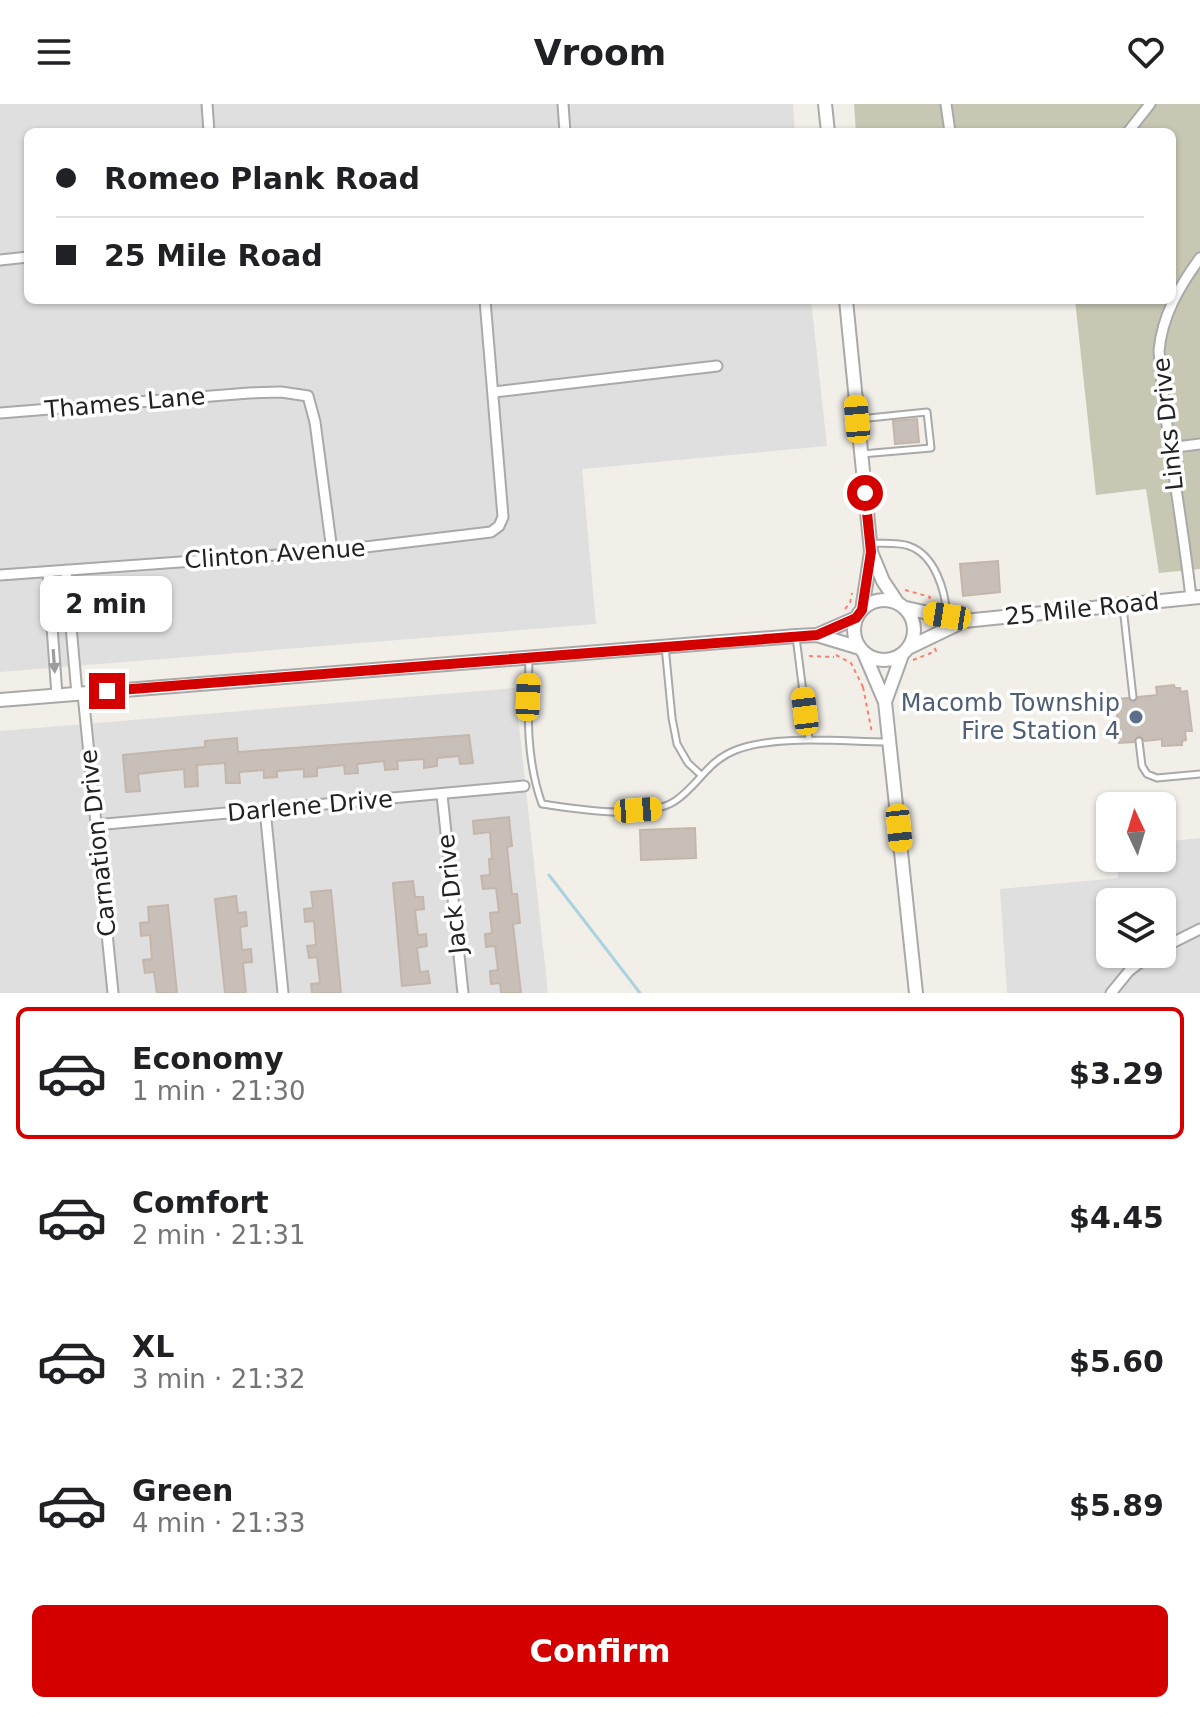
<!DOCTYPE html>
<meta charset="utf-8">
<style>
body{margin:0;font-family:"DejaVu Sans",sans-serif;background:#f6f6f6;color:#202124;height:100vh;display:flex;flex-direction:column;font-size:30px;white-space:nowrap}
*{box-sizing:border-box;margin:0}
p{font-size:26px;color:#757577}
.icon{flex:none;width:44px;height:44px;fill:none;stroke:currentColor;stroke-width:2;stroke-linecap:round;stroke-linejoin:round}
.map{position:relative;height:889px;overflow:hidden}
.side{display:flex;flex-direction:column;background:#fff;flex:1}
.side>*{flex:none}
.hud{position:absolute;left:24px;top:24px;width:1152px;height:176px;border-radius:12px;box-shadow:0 2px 6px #0004;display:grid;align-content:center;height:176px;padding:0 32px;background:#fff}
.needle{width:52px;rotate:356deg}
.tools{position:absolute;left:1096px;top:688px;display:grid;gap:16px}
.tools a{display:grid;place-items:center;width:80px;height:80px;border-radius:12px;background:#fff;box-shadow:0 2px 6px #0004;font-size:40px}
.end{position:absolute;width:36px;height:36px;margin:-18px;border:10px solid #d40000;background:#fff;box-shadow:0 0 0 4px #fff}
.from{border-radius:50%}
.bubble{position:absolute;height:56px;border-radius:12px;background:#fff;box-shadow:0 2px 6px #0004;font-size:26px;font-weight:600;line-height:56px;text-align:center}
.car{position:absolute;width:24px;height:48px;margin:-24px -12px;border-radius:10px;box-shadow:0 0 6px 2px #0007;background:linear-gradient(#f5c518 24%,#345 0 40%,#f5c518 0 76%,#345 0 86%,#f5c518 0)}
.hud b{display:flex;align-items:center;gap:28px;height:76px;font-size:30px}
.hud b+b{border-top:2px solid #e0e0e0}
.hud i{width:20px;height:20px;background:#202124}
ul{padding:14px 0 0;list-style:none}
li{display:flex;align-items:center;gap:24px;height:132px;margin:0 16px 12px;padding:0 16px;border:4px solid transparent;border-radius:12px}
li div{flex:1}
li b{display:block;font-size:30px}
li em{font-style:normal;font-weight:600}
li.current{border-color:#d40000}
li>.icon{width:72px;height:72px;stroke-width:1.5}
.action{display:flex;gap:16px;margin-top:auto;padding:16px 32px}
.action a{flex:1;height:92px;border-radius:12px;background:#d40000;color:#fff;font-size:32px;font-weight:600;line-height:92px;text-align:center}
header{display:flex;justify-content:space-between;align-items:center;height:104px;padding:0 32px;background:#fff;font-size:36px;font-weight:600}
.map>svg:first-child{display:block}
.residential{fill:#e0dfdf;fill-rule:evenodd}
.construction{fill:#c7c7b4}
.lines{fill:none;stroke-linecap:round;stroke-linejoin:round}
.stream{stroke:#aad3df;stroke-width:3}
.building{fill:#c7bfb8;stroke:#c4b6ab;stroke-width:2}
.service-casing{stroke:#a9a9a9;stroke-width:9}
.minor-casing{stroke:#a9a9a9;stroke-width:13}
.tertiary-casing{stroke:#a9a9a9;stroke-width:16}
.path{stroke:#fa8072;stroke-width:2;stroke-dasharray:4 4;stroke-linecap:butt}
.service{stroke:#fff;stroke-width:5}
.minor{stroke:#fff;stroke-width:9}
.tertiary{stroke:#fff;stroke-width:12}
.oneway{fill:#9c9c9c}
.route{stroke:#d40000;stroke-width:10}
.service-dot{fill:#5c6f8a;stroke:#fff;stroke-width:3}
.labels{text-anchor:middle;stroke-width:7;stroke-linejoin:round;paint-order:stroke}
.street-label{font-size:24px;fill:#222;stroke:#fff}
.service-label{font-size:24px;fill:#4e5e75;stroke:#fff;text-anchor:end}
</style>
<header><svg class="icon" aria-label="menu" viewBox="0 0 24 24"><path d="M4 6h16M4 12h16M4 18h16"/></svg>Vroom<svg class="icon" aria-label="heart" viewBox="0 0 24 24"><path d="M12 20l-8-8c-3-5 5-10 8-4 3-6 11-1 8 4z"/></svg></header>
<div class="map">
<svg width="1200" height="889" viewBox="0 0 1200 889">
<rect width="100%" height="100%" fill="#f2efe9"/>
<path class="residential" d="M0 0H793L795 28H28V196H811L827 342 582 365 596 520 0 568Z
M515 584 548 889H0V627Z
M1200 734V889H1007L1000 785 1118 774 1117 754H1162V738ZM1110 798H1162V850H1110Z"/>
<path class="construction" d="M854 0H1200V465L1159 469 1146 385 1096 391 1075 196H1172V28H856Z"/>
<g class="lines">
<path class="stream" d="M549 771 640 889"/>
</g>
<path class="building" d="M917 315 919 338 895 340 893 317Z
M998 457 1000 488 963 492 960 460Z
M1174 581 1175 584H1180L1181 588 1187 587 1192 627H1185L1186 636 1182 637V641L1162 642V635L1145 637 1139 632 1134 638 1119 639 1116 595 1128 594 1134 598 1138 593 1157 591 1156 583Z
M469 631 473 659 460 660 459 652 437 654V662L424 664V655L397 657 398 665 385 666 384 657 357 660 358 669 345 670 344 661 317 664V672L304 673V665L277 667V673L264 674V666L239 668 240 679H226L225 659 197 661 198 682 185 683 184 665 155 668 138 670 140 687 126 688 123 651 205 643V637L237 634 238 648Z
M509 713 512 742 507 743 512 790H517L520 819 513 820 521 889H501L500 879 491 880 490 867 498 866 495 842 486 843 485 830 492 829 490 809 499 808 496 784 483 785 481 772 490 771 489 755H492L490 728 474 730 473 717Z
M695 724 696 754 641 756 640 726Z
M413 777 415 793H423L424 805 415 806 418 831 426 830 427 842 417 844 420 868 428 867 430 879 402 882 393 779Z
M331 786 341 889H312L311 880 320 879 317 853 309 854 307 842 316 841 314 817 305 818 304 805 313 804 311 788Z
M236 792 238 809 246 808 247 822 240 823 242 846 251 845 252 858 243 859 246 889H225L215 795Z
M168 801 177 889H157L154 868 145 869 143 856 152 855 150 831 141 832 140 819 149 818 148 803Z"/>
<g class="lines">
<defs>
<path id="service" d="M859 315 927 308 931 344 862 350
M871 439C883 440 897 438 909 442 935 451 945 486 947 511
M1123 503 1133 593
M796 533 809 635
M665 542 672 614 677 640 688 659 701 671
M529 553C528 603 525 653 542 700 578 705 644 717 675 697 699 681 707 657 736 646 779 630 843 638 889 638
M1139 637 1142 662 1147 670 1157 674 1200 670"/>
<path id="minor" d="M207 0 209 28
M563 0 565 28
M946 0 950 28
M1128 28 1150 0
M0 156 28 153
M494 288 717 262
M0 309 249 289 281 288 308 292 315 318 332 447
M1169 344 1200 340
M66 466 77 590
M48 468 57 591
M0 471 332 447 491 428 499 422 503 413 485 196
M1191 494C1182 411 1165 330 1159 247 1162 212 1179 183 1200 154
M83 590 113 889
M442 691 463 889
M265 705 283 889
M95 721 524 682
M1162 844 1200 825
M1111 889 1129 867 1151 850"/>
<path id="tertiary" d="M825 0 828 28
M846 196 871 448 862 506
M871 448 883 477 897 498
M854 526a30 30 0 1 1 60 0a30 30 0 1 1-60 0Z
M906 504 964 517
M817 531 856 514
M910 543 964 517 1200 493
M864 549 885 598 916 889
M0 596 796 532 817 531 860 544
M885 598 902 551"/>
</defs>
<use href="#service" class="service-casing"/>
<use href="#minor" class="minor-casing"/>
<use href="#tertiary" class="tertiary-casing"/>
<path class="path" d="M905 486 930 493 929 497
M845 505 850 499 852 489
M836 551 851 559 863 583
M809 552 834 553
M913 556 936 547 934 543
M863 583 872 629"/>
<use href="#service" class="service"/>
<use href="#minor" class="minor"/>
<use href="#tertiary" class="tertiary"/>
</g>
<defs><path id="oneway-solid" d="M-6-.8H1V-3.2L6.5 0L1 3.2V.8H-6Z" transform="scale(2)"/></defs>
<use class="oneway" href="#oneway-solid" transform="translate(54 557) rotate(86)"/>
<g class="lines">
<path class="route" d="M107 587 817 531 856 514 862 506 871 448 865 389"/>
</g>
<circle class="service-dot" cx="1136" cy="613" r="8"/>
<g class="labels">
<g class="street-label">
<text transform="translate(125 299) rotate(-5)" y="8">Thames Lane</text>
<text transform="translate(1168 320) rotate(-96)" y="8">Links Drive</text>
<text transform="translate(275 450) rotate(-4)" y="8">Clinton Avenue</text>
<text transform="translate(1082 505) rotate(-6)" y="8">25 Mile Road</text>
<text transform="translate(310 702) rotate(-5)" y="8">Darlene Drive</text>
<text transform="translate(98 739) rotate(-96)" y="8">Carnation Drive</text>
<text transform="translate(452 790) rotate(-96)" y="8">Jack Drive</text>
</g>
<g class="service-label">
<text x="1120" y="607">Macomb Township<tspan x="1120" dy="28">Fire Station 4</tspan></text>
</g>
</g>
</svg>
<div class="tools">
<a><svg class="needle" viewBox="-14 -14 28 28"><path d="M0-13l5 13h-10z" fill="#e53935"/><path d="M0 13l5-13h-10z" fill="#757577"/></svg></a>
<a><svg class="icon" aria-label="layers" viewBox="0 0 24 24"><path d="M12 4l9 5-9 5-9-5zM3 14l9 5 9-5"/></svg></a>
</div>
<i class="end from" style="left:865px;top:389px"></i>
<i class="end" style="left:107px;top:587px"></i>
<div class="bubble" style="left:40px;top:472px;width:132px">2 min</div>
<i class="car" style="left:857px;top:315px;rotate:355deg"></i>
<i class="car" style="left:947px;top:512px;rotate:279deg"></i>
<i class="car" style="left:528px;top:593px;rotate:2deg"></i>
<i class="car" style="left:805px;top:607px;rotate:353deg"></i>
<i class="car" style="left:638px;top:706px;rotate:86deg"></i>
<i class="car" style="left:899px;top:724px;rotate:174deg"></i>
<div class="hud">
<b><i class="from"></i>Romeo Plank Road</b>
<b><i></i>25 Mile Road</b>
</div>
</div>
<section class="side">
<ul>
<li class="current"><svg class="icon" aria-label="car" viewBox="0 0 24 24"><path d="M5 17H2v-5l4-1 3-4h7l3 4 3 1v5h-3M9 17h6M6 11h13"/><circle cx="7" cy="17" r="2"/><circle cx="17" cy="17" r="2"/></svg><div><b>Economy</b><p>1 min · 21:30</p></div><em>$3.29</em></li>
<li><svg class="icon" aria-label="car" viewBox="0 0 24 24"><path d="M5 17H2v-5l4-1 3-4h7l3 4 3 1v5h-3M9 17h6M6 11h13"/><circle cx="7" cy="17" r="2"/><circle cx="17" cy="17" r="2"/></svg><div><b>Comfort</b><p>2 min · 21:31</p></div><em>$4.45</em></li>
<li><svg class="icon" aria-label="car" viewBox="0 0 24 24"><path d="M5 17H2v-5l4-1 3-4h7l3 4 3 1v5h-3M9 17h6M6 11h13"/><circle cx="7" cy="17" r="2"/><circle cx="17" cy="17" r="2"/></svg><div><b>XL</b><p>3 min · 21:32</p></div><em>$5.60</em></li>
<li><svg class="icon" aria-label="car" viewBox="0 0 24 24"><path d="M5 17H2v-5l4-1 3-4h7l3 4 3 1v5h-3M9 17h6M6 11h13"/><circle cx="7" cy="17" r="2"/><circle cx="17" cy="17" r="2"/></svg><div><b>Green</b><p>4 min · 21:33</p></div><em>$5.89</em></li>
</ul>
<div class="action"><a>Confirm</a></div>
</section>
